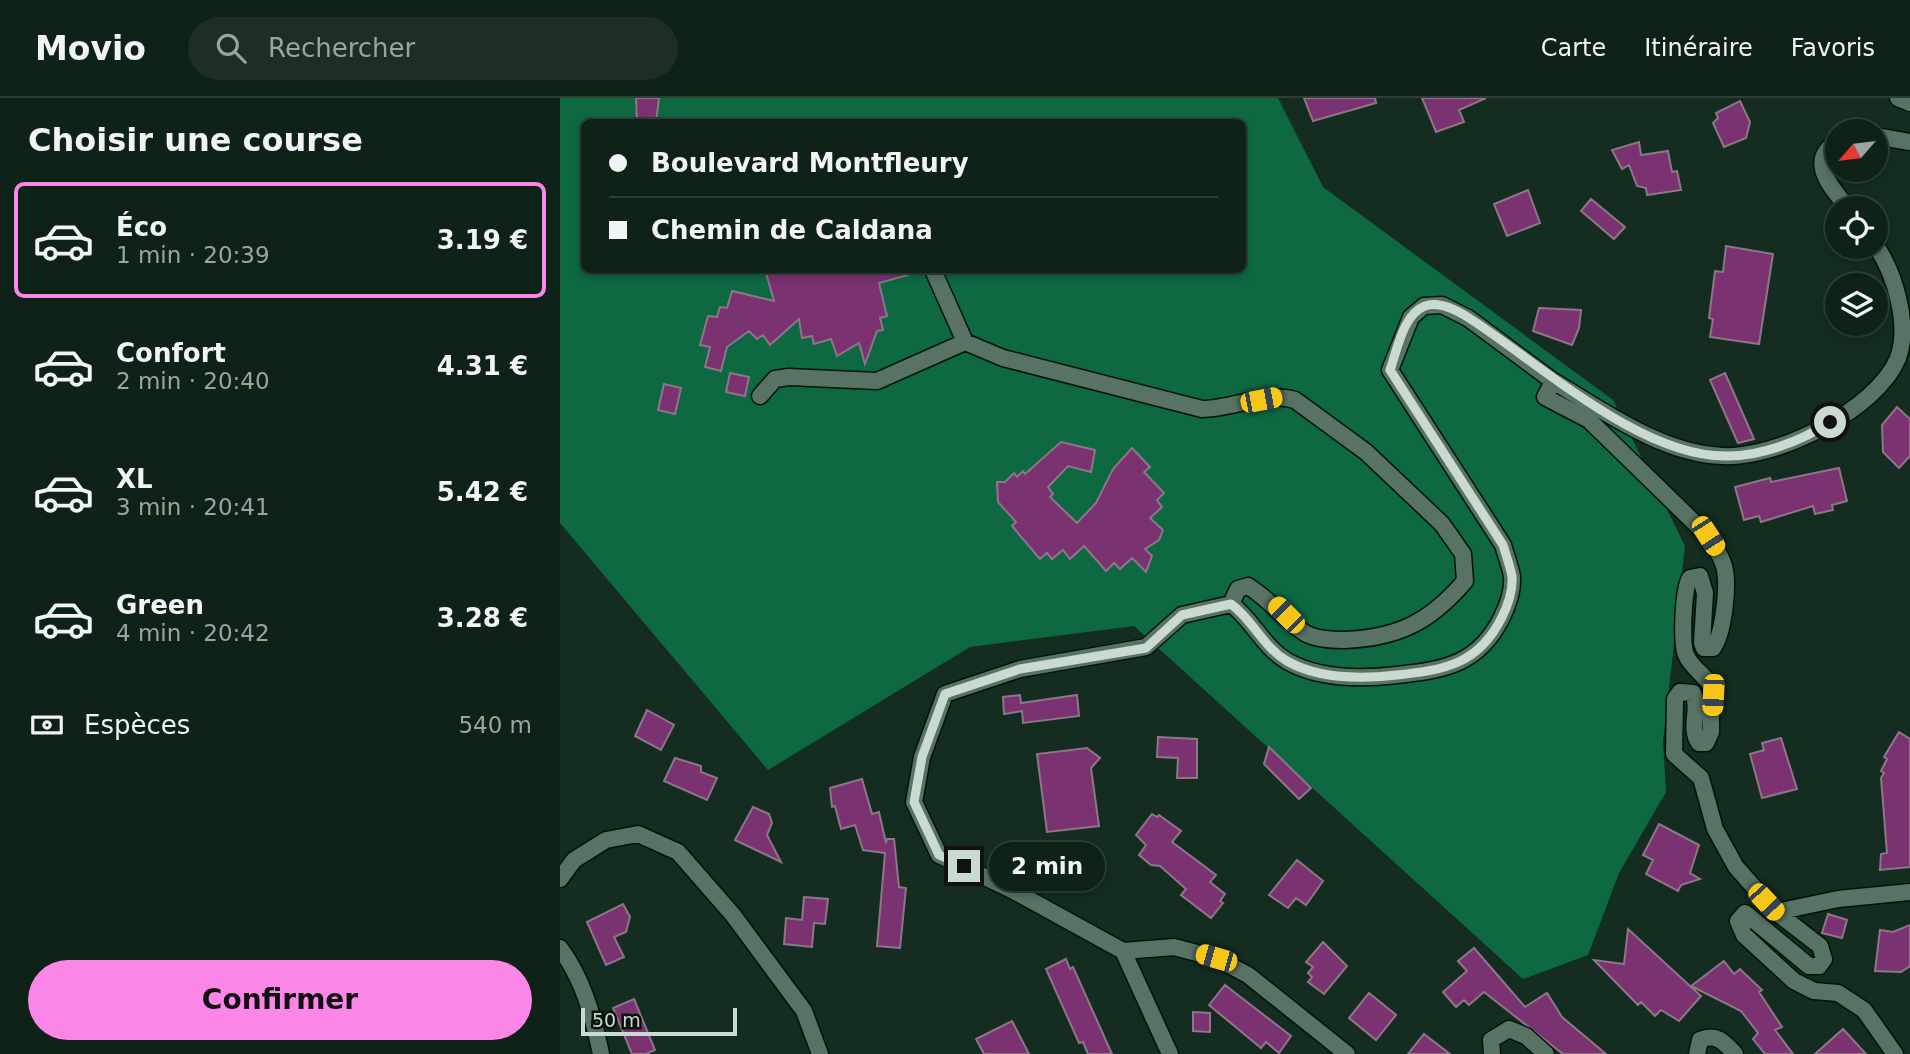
<!DOCTYPE html>
<html lang="fr">
<meta charset="utf-8">
<style>
body{margin:0;font-family:"DejaVu Sans",sans-serif;background:#1d2f25;color:#f1f3f6;height:100vh;display:flex;flex-direction:column;font-size:26px;white-space:nowrap}
*{box-sizing:border-box;margin:0}
p{font-size:23px;color:#9ba4a2}
.icon{flex:none;width:38px;height:38px;fill:none;stroke:currentColor;stroke-width:2;stroke-linecap:round;stroke-linejoin:round}
.map{position:relative;flex:1;overflow:hidden}
.sheet{display:flex;flex-direction:column;background:#0f2218;width:560px}
.sheet>*{flex:none}
.hud{position:absolute;left:21px;top:21px;width:665px;height:154px;border-radius:10px;box-shadow:0 4px 10px #0003,0 0 0 2px #2f3f37;display:grid;align-content:center;height:154px;padding:0 28px;background:#0f2218}
.needle{width:46px;rotate:242deg}
.fabs{position:absolute;left:1265px;top:21px;display:grid;gap:14px}
.fabs a{display:grid;place-items:center;width:63px;height:63px;border-radius:50%;background:#0f2218;box-shadow:0 4px 10px #0003,0 0 0 2px #2f3f37;font-size:35px}
.scale{position:absolute;left:21px;bottom:18px;width:156px;box-sizing:border-box;padding-left:7px;border:4px solid #cbdad1;border-top:0;font-size:19px;line-height:24px;white-space:nowrap;color:#cbdad1;-webkit-text-stroke:5px #08130d;paint-order:stroke}
.end{position:absolute;width:32px;height:32px;margin:-16px;border:9px solid #cbdad1;background:#111;box-shadow:0 0 0 4px #111}
.from{border-radius:50%}
.bubble{position:absolute;height:49px;border-radius:24px;background:#0f2218;box-shadow:0 4px 10px #0003,0 0 0 2px #2f3f37;font-size:23px;font-weight:700;line-height:49px;text-align:center}
.car{position:absolute;width:21px;height:42px;margin:-21px -10px;border-radius:9px;box-shadow:0 0 5px 2px #0007;background:linear-gradient(#f5c518 24%,#345 0 40%,#f5c518 0 76%,#345 0 86%,#f5c518 0)}
.hud b{display:flex;align-items:center;gap:24px;height:66px;font-size:26px}
.hud b+b{border-top:2px solid #2f3f37}
.hud i{width:18px;height:18px;background:#f1f3f6}
ul{padding:0;list-style:none}
li{display:flex;align-items:center;gap:21px;height:116px;margin:0 14px 10px;padding:0 14px;border:4px solid transparent;border-radius:10px}
li div{flex:1}
li b{display:block;font-size:26px}
li em{font-style:normal;font-weight:700}
li.current{border-color:#fa87e7}
li>.icon{width:63px;height:63px;stroke-width:1.5}
h2{padding:0 28px;font-size:32px;line-height:84px}
.pay{display:flex;align-items:center;gap:18px;height:77px;padding:0 28px;font-size:26px}
.pay p{margin-inline-start:auto}
.action{display:flex;gap:14px;margin-top:auto;padding:14px 28px}
.action a{flex:1;height:80px;border-radius:42px;background:#fa87e7;color:#111;font-size:28px;font-weight:700;line-height:80px;text-align:center}
header{display:flex;align-items:center;gap:42px;box-sizing:border-box;height:98px;padding:0 35px;background:#0f2218;border-bottom:2px solid #2f3f37}
header strong{font-size:33px}
nav{display:flex;gap:38px;margin-inline-start:auto;font-size:24px}
.search{width:490px;height:63px;background:#1d2f25;display:flex;align-items:center;gap:18px;box-sizing:border-box;padding:0 24px;border-radius:38px;color:#9ba4a2;font-size:26px}
main{display:flex;flex:1;min-height:0}
.map>svg:first-child{display:block}
.forest{fill:#0e6943;fill-rule:evenodd}
.building{fill:#7a3270;stroke:#8d7688;stroke-width:2}
.lines{fill:none;stroke-linecap:round;stroke-linejoin:round}
.minor-casing{stroke:#001509;stroke-width:19}
.minor{stroke:#587263;stroke-width:16}
.route{stroke:#cbdad1;stroke-width:9}
</style>
<header>
<strong>Movio</strong>
<div class="search"><svg class="icon" aria-label="search" viewBox="0 0 24 24"><circle cx="10" cy="10" r="6"/><path d="M15 15l6 6"/></svg>Rechercher</div>
<nav><a>Carte</a><a>Itinéraire</a><a>Favoris</a></nav>
</header>
<main>
<section class="sheet">
<h2>Choisir une course</h2>
<ul>
<li class="current"><svg class="icon" aria-label="car" viewBox="0 0 24 24"><path d="M5 17H2v-5l4-1 3-4h7l3 4 3 1v5h-3M9 17h6M6 11h13"/><circle cx="7" cy="17" r="2"/><circle cx="17" cy="17" r="2"/></svg><div><b>Éco</b><p>1 min · 20:39</p></div><em>3.19 €</em></li>
<li><svg class="icon" aria-label="car" viewBox="0 0 24 24"><path d="M5 17H2v-5l4-1 3-4h7l3 4 3 1v5h-3M9 17h6M6 11h13"/><circle cx="7" cy="17" r="2"/><circle cx="17" cy="17" r="2"/></svg><div><b>Confort</b><p>2 min · 20:40</p></div><em>4.31 €</em></li>
<li><svg class="icon" aria-label="car" viewBox="0 0 24 24"><path d="M5 17H2v-5l4-1 3-4h7l3 4 3 1v5h-3M9 17h6M6 11h13"/><circle cx="7" cy="17" r="2"/><circle cx="17" cy="17" r="2"/></svg><div><b>XL</b><p>3 min · 20:41</p></div><em>5.42 €</em></li>
<li><svg class="icon" aria-label="car" viewBox="0 0 24 24"><path d="M5 17H2v-5l4-1 3-4h7l3 4 3 1v5h-3M9 17h6M6 11h13"/><circle cx="7" cy="17" r="2"/><circle cx="17" cy="17" r="2"/></svg><div><b>Green</b><p>4 min · 20:42</p></div><em>3.28 €</em></li>
</ul>
<div class="pay"><svg class="icon" aria-label="cash" viewBox="0 0 24 24"><path d="M3 7h18v10H3z"/><circle cx="12" cy="12" r="2"/></svg>Espèces<p>540 m</p></div>
<div class="action"><a>Confirmer</a></div>
</section>
<div class="map">
<svg width="1350" height="956" viewBox="0 0 1350 956">
<rect width="100%" height="100%" fill="#142d20"/>
<path class="forest" d="M0 0H718L763 89 1053 302 1125 448 1103 643 1106 694 1059 775 1028 857 963 881 574 528 410 549 208 672 0 425ZM24 24H682V172H24Z"/>
<path class="building" d="M76 0H99L96 24H77Z
M744 0H815L816 5 753 23Z
M862 0H926L899 12 904 24 876 34Z
M1180 3 1190 24 1186 40 1164 49 1153 25 1158 20 1156 15Z
M1079 44 1081 57 1108 53 1112 74 1117 73 1121 92 1087 97 1086 90 1077 88 1069 67 1062 71 1052 52Z
M968 92 980 125 947 138 934 106Z
M1031 101 1065 129 1054 141 1021 113Z
M1166 148 1213 156 1199 246 1150 239 1153 221 1149 220 1155 173 1163 174Z
M217 172H347L348 177 319 185 327 218 320 220 323 232 317 233 305 266 299 245 277 258 271 241 254 246 252 238 242 240 239 221 210 247 203 237 197 241 189 233 167 249 161 273 145 269 150 249 140 247 148 218 157 219 160 209 167 210 172 193 214 203 206 175Z
M979 210 1021 212 1019 230 1012 247 973 233Z
M170 275 189 279 185 298 166 294Z
M1165 275 1194 341 1178 345 1150 282Z
M104 286 121 290 115 316 98 312Z
M1337 309 1350 321V358L1339 370 1323 354 1322 327Z
M501 344 535 352 531 374 508 368 488 389 493 396 490 399 517 425 536 405 553 371 572 350 590 369 584 374 604 395 597 402 602 409 590 420 603 432 599 442 585 451 592 458 586 474 572 460 560 471 554 465 546 473 524 448 510 461 503 452 492 461 487 455 480 461 452 428 456 424 438 404 437 384H445L454 375 457 379 463 373 465 376Z
M1279 370 1287 403 1272 407 1273 412 1255 416 1253 408 1201 424 1199 418 1184 422 1175 389 1210 380 1211 384Z
M460 597 461 605 517 597 519 618 463 625 462 613 444 616 443 599Z
M87 612 114 627 101 652 75 638Z
M1339 634 1350 641V769L1320 772 1321 756 1327 755 1321 680 1324 675 1321 673 1327 661 1324 659Z
M598 639 637 641V680H617L618 660 597 659Z
M1221 640 1237 691 1202 700 1190 656 1204 652 1202 645Z
M709 649 751 690 739 701 704 666Z
M527 650 540 660 531 670 539 728 487 734 477 656Z
M115 660 141 668V674L157 680 147 702 104 683Z
M302 681 312 716 319 714 326 745 327 741H334L339 789 346 790 340 850 317 848 325 755 303 752 295 727 281 731 275 708 272 709 270 690Z
M193 709 209 716 212 725 207 737 221 764 175 742Z
M592 716 597 719 599 717 621 733 612 744 656 777 650 784 665 796 660 803 663 805 651 820 621 797 626 791 600 768 591 767 579 757 586 747 576 737Z
M1099 726 1139 747 1130 775 1140 781 1121 787 1118 793 1086 776 1093 762 1083 757Z
M737 762 763 783 746 807 736 800 728 810 709 797Z
M244 799 268 801 265 826 254 825 252 849 224 846 226 820 242 822Z
M63 806 70 819 66 834 54 839 64 859 46 867 27 824Z
M1268 816 1287 822 1282 840 1262 835Z
M1350 827V868L1341 874 1315 873 1320 832 1333 834Z
M1068 831 1141 898 1119 923 1101 912 1095 918 1081 904 1078 907 1034 862 1064 866Z
M763 844 787 868 764 896 748 884 752 879 748 875 753 869 746 864Z
M914 850 965 909 987 895 1002 919 1046 956H1003L924 894 909 907 904 902 896 909 883 894 907 873 898 863Z
M506 861 510 871 513 869 552 956H528L523 944 519 945 486 871Z
M1164 863 1174 876 1180 871 1202 892 1199 894 1222 929 1215 932 1233 956H1205L1193 941 1198 935 1181 913 1131 888Z
M665 887 731 938 719 955 706 944 701 950 649 907Z
M809 895 836 917 816 942 789 920Z
M74 901 95 952 86 956H72L53 910Z
M633 914 650 915V934L633 933Z
M452 923 469 956H424L416 941Z
M1283 931 1306 956H1255Z
M864 936 890 956H848Z"/>
<g class="lines">
<defs>
<path id="minor" d="M1338 0 1350 5
M1316 38 1350 44
M1278 43C1245 63 1272 90 1288 110
M1316 148C1335 176 1350 227 1338 260 1317 312 1216 361 1163 358 1102 356 1044 313 993 283L985 299 1029 322 1148 438C1154 448 1161 457 1164 468 1169 486 1164 535 1153 550H1144L1142 545 1145 495 1140 478 1130 480C1123 491 1121 545 1126 557 1131 569 1144 577 1151 587V634L1146 645H1139C1128 629 1141 611 1133 595L1120 594 1115 601 1114 656 1141 680 1155 731 1176 769 1216 814 1260 848 1264 861 1259 868H1249L1185 815 1178 823 1184 837 1234 883 1254 893 1278 895 1304 912 1335 956
M373 172 405 244
M200 298 215 281 229 279 317 283 405 244 443 260 642 311C672 311 706 293 735 302L806 354 882 426 903 456 905 483C870 524 838 540 784 542 771 542 752 541 742 533 722 519 709 501 688 488L678 491 671 506
M0 781 14 762 46 742 78 736 118 754 173 817 244 913 260 956
M1216 814 1278 801 1350 794
M0 850C23 881 33 918 41 956
M563 853 610 956
M787 956 688 877 656 860 614 849 563 853 452 792 379 757 354 704 362 659 385 596 460 571 586 549 622 517 671 506C693 522 703 549 727 563 758 581 802 581 837 577 885 572 919 566 942 519 948 507 953 491 952 478 950 468 946 457 943 447L830 272 851 219 864 208 882 207 908 220 993 283
M932 956 931 942 949 931 966 938 986 956
M1137 956 1140 942C1157 935 1164 944 1175 956"/>
</defs>
<use href="#minor" class="minor-casing"/>
<use href="#minor" class="minor"/>
</g>
<g class="lines">
<path class="route" d="M404 768 379 757 354 704 362 659 385 596 460 571 586 550 622 517 671 506C693 522 703 549 727 563 758 581 802 581 837 577 885 572 919 566 942 519 948 507 953 491 952 478 950 468 946 457 943 447L830 272C837 253 843 216 865 208 879 203 898 213 909 220 978 264 1079 358 1165 358 1199 359 1242 343 1270 324"/>
</g>
</svg>
<div class="fabs">
<a><svg class="needle" viewBox="-14 -14 28 28"><path d="M0-13l5 13h-10z" fill="#e53935"/><path d="M0 13l5-13h-10z" fill="#9ba4a2"/></svg></a>
<a><svg class="icon" aria-label="locate" viewBox="0 0 24 24"><circle cx="12" cy="12" r="6"/><path d="M12 2v4M12 18v4M2 12h4M18 12h4"/></svg></a>
<a><svg class="icon" aria-label="layers" viewBox="0 0 24 24"><path d="M12 4l9 5-9 5-9-5zM3 14l9 5 9-5"/></svg></a>
</div>
<div class="scale">50 m</div>
<i class="end from" style="left:1270px;top:324px"></i>
<i class="end" style="left:404px;top:768px"></i>
<div class="bubble" style="left:429px;top:744px;width:116px">2 min</div>
<i class="car" style="left:701px;top:302px;rotate:79deg"></i>
<i class="car" style="left:1148px;top:438px;rotate:147deg"></i>
<i class="car" style="left:726px;top:517px;rotate:315deg"></i>
<i class="car" style="left:1153px;top:597px;rotate:183deg"></i>
<i class="car" style="left:1206px;top:804px;rotate:137deg"></i>
<i class="car" style="left:656px;top:860px;rotate:286deg"></i>
<div class="hud">
<b><i class="from"></i>Boulevard Montfleury</b>
<b><i></i>Chemin de Caldana</b>
</div>
</div>
</main>
